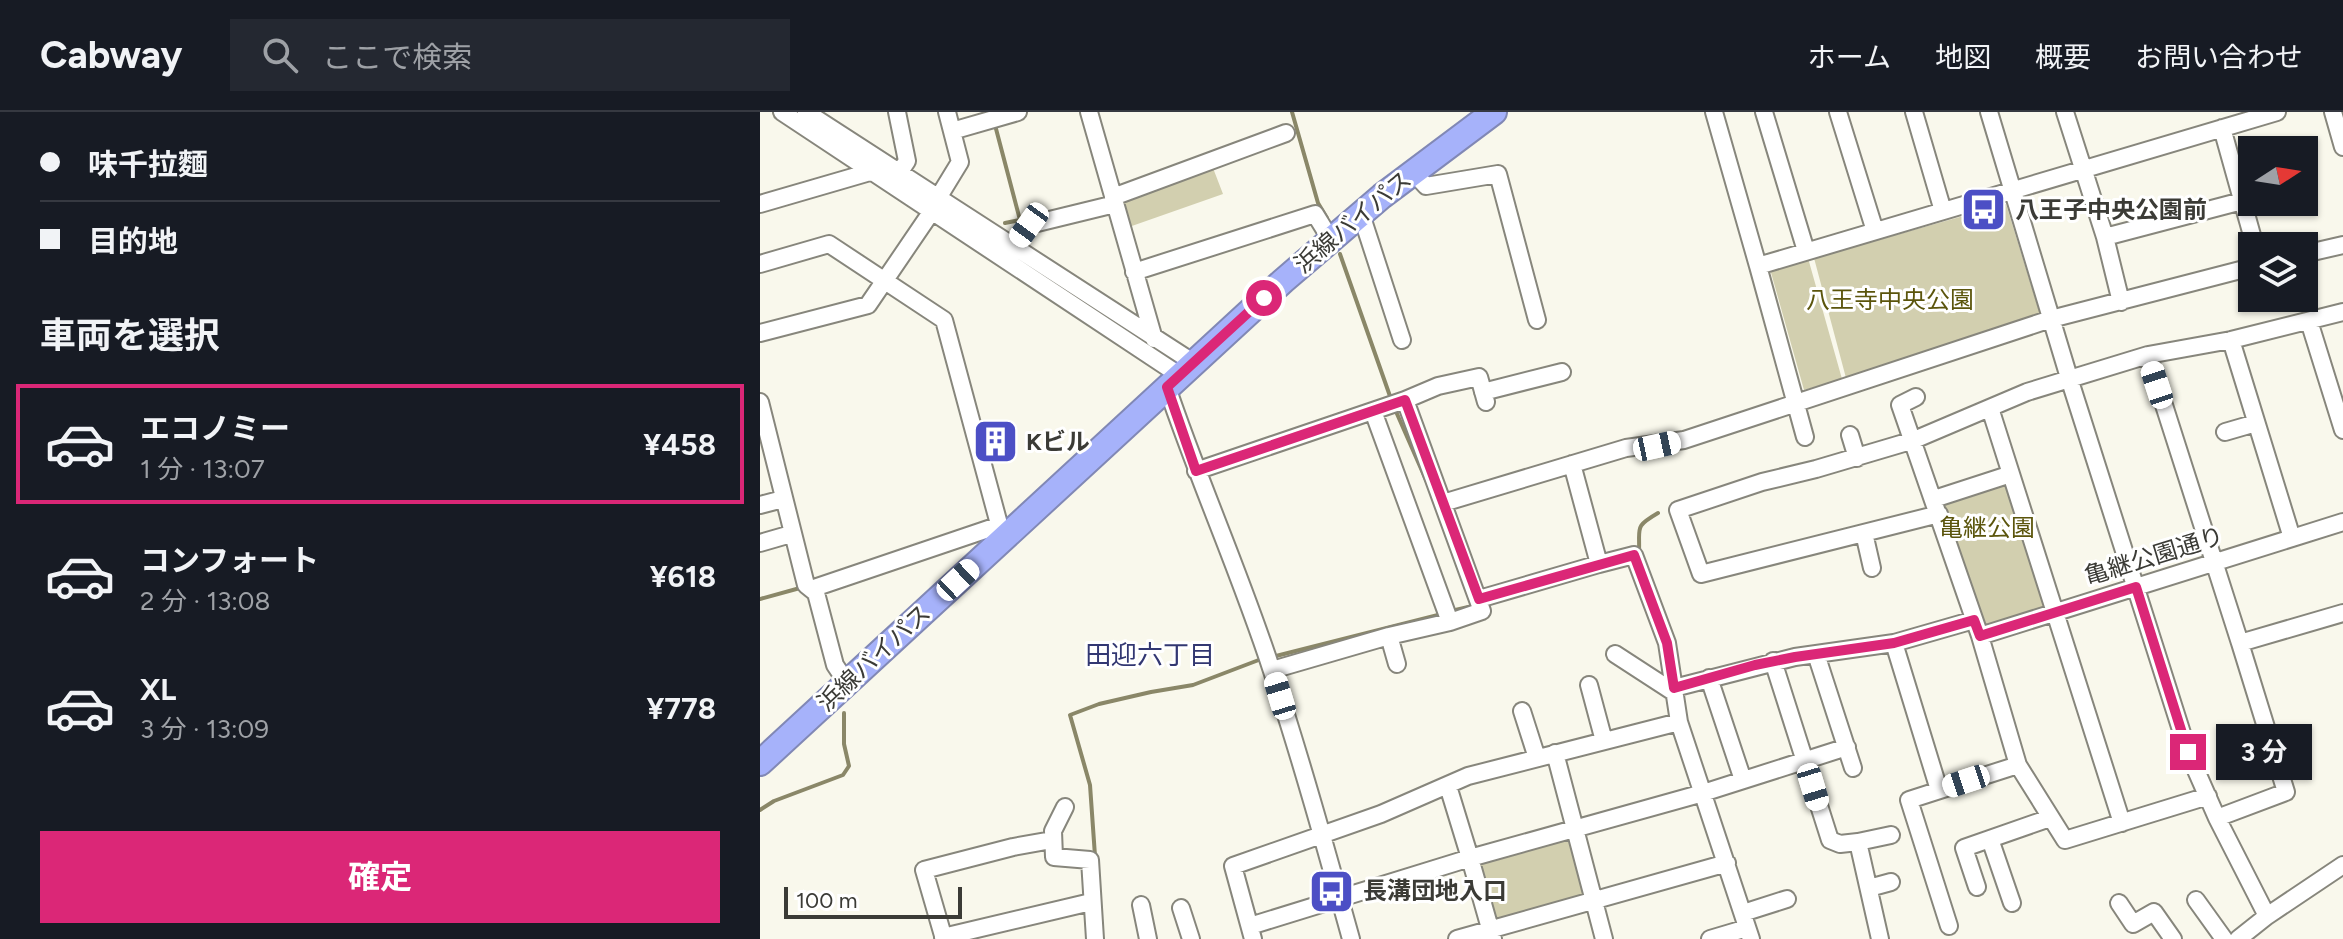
<!DOCTYPE html>
<html lang="ja">
<meta charset="utf-8">
<style>
body{margin:0;font-family:Figtree,"Noto Sans JP",sans-serif;background:#242831;color:#f1f3f6;height:100vh;display:flex;flex-direction:column;font-size:30px;white-space:nowrap}
*{box-sizing:border-box;margin:0}
p{font-size:26px;color:#9ea1a6}
.icon{flex:none;width:44px;height:44px;fill:none;stroke:currentColor;stroke-width:2;stroke-linecap:round;stroke-linejoin:round}
.map{position:relative;flex:1;overflow:hidden}
.sheet{display:flex;flex-direction:column;background:#171b24;width:760px}
.sheet>*{flex:none}
.top-card{display:grid;align-content:center;height:176px;padding:0 40px;background:#171b24}
.needle{width:52px;rotate:78deg}
.controls{position:absolute;left:1478px;top:24px;display:grid;gap:16px}
.controls a{display:grid;place-items:center;width:80px;height:80px;border-radius:0px;background:#171b24;box-shadow:0 2px 6px #0004;font-size:40px}
.scale{position:absolute;left:24px;bottom:20px;width:178px;box-sizing:border-box;padding-left:8px;border:4px solid #3b3b36;border-top:0;font-size:22px;line-height:28px;white-space:nowrap;color:#3b3b36;-webkit-text-stroke:6px #fff;paint-order:stroke}
.end{position:absolute;width:36px;height:36px;margin:-18px;border:10px solid #db2777;background:#fff;box-shadow:0 0 0 4px #fff}
.from{border-radius:50%}
.bubble{position:absolute;height:56px;border-radius:0px;background:#171b24;box-shadow:0 2px 6px #0004;font-size:26px;font-weight:700;line-height:56px;text-align:center}
.car{position:absolute;width:24px;height:48px;margin:-24px -12px;border-radius:10px;box-shadow:0 0 6px 2px #0007;background:linear-gradient(#fff 24%,#345 0 40%,#fff 0 76%,#345 0 86%,#fff 0)}
.top-card b{display:flex;align-items:center;gap:28px;height:76px;font-size:30px}
.top-card b+b{border-top:2px solid #363941}
.top-card i{width:20px;height:20px;background:#f1f3f6}
ul{padding:0;list-style:none}
li{display:flex;align-items:center;gap:24px;height:120px;margin:0 16px 12px;padding:0 24px;border:4px solid transparent;border-radius:0px}
li div{flex:1}
li b{display:block;font-size:30px}
li em{font-style:normal;font-weight:700}
li.current{border-color:#db2777}
li>.icon{width:72px;height:72px;stroke-width:1.5}
h2{padding:0 40px;font-size:36px;line-height:96px}
.cta{display:flex;gap:16px;margin-top:auto;padding:16px 40px}
.cta a{flex:1;height:92px;border-radius:0px;background:#db2777;color:#fff;font-size:32px;font-weight:700;line-height:92px;text-align:center}
header{display:flex;align-items:center;gap:48px;box-sizing:border-box;height:112px;padding:0 40px;background:#171b24;border-bottom:2px solid #363941}
header strong{font-size:38px}
nav{display:flex;gap:44px;margin-inline-start:auto;font-size:28px}
.search{width:560px;height:72px;background:#242831;display:flex;align-items:center;gap:20px;box-sizing:border-box;padding:0 28px;border-radius:0px;color:#9ea1a6;font-size:30px}
main{display:flex;flex:1;min-height:0}
.map>svg:first-child{display:block}
.green{fill:#d2cfaf}
.lines{fill:none;stroke-linecap:round;stroke-linejoin:round}
.stream{stroke:#8a8768;stroke-width:4}
.minor-casing{stroke:#87867c;stroke-width:20}
.highway-casing{stroke:#8188b5;stroke-width:28}
.minor{stroke:#fff;stroke-width:16}
.highway{stroke:#a6b2fa;stroke-width:24}
.route{stroke:#db2777;stroke-width:10}
.labels{text-anchor:middle;stroke-width:6;stroke-linejoin:round;paint-order:stroke}
.poi-label{font-size:24px;font-weight:bold;fill:#3b3b36;stroke:#fff;text-anchor:start}
.street-label{font-size:24px;fill:#3b3b36;stroke:#fff}
.park-label{font-size:24px;fill:#5b550c;stroke:#fff}
.neighbourhood-label{font-size:26px;fill:#323772;stroke:#fff}
</style>
<header>
<strong>Cabway</strong>
<div class="search"><svg class="icon" aria-label="search" viewBox="0 0 24 24"><circle cx="10" cy="10" r="6"/><path d="M15 15l6 6"/></svg>ここで検索</div>
<nav><a>ホーム</a><a>地図</a><a>概要</a><a>お問い合わせ</a></nav>
</header>
<main>
<section class="sheet">
<div class="top-card">
<b><i class="from"></i>味千拉麵</b>
<b><i></i>目的地</b>
</div>
<h2>車両を選択</h2>
<ul>
<li class="current"><svg class="icon" aria-label="car" viewBox="0 0 24 24"><path d="M5 17H2v-5l4-1 3-4h7l3 4 3 1v5h-3M9 17h6M6 11h13"/><circle cx="7" cy="17" r="2"/><circle cx="17" cy="17" r="2"/></svg><div><b>エコノミー</b><p>1 分 · 13:07</p></div><em>¥458</em></li>
<li><svg class="icon" aria-label="car" viewBox="0 0 24 24"><path d="M5 17H2v-5l4-1 3-4h7l3 4 3 1v5h-3M9 17h6M6 11h13"/><circle cx="7" cy="17" r="2"/><circle cx="17" cy="17" r="2"/></svg><div><b>コンフォート</b><p>2 分 · 13:08</p></div><em>¥618</em></li>
<li><svg class="icon" aria-label="car" viewBox="0 0 24 24"><path d="M5 17H2v-5l4-1 3-4h7l3 4 3 1v5h-3M9 17h6M6 11h13"/><circle cx="7" cy="17" r="2"/><circle cx="17" cy="17" r="2"/></svg><div><b>XL</b><p>3 分 · 13:09</p></div><em>¥778</em></li>
</ul>
<div class="cta"><a>確定</a></div>
</section>
<div class="map">
<svg width="1583" height="827" viewBox="0 0 1583 827">
<rect width="100%" height="100%" fill="#f9f8ec"/>
<path class="green" d="M453 56 463 82 369 115 360 87Z
M1246 92 1280 202 1086 266 1054 146Z
M1048 146 1082 267 1044 278 1010 157Z
M1250 368 1291 498 1222 519 1178 389Z
M812 719 828 785 731 812 713 748Z"/>
<g class="lines">
<path class="stream" d="M532 0 558 91 567 106
M235 13 260 108 245 111
M580 142 631 287
M634 295 666 368
M879 439C880 415 874 415 898 401
M0 487 40 476
M691 499 717 493
M512 545 682 502
M0 698 14 689 83 663 89 654 84 632V601
M335 744 330 673 310 603 339 592 391 580 433 573 504 546"/>
<defs>
<path id="minor" d="M22 0 419 263
M46 0 434 251
M137 0 147 49 139 61
M329 0 394 227
M954 0 998 154
M1004 0 1046 139
M1078 0 1115 119
M1154 0 1183 99
M1229 0 1310 269 1428 640 1457 706 1507 804
M1305 0 1345 125 1361 190
M1573 0 1583 35
M1462 16 1495 134
M192 19 258 0
M653 60 666 74 738 62 777 208
M353 85 526 21
M178 86 200 50 187 0
M0 92 110 60
M601 102 642 228
M1345 125 1482 89
M253 135 269 113 355 92
M1544 142 1583 133
M0 152 69 132 184 208 243 427
M374 160 555 102 571 128
M1549 209 1583 318
M0 221 108 193 172 99
M1471 228 1532 426
M1388 243 1480 531 1583 501
M407 275C439 370 481 463 512 559 541 647 566 737 591 827
M723 280 802 260
M1156 285 1140 293 1220 524 1258 653 1305 728 1448 684
M645 288 678 274 719 265 726 290
M0 290 46 473 56 481 75 553 87 571
M1230 296 1362 711
M1465 320 1496 311
M1090 323 1097 346
M1045 325 998 154 1517 0
M436 359 645 288 722 499 690 510
M1174 387 1251 362
M683 391 866 336 924 328 1291 207 1492 155
M0 393 23 387
M1179 402 941 462 918 398 1002 370 1056 357 1154 328 1267 280 1388 243 1471 228 1583 200
M1104 421 1112 456
M0 431 31 422
M839 452 874 443 907 531 919 610
M51 477 240 413
M719 487 839 452 812 352
M629 524 637 552
M1220 524 1583 410
M1134 531 1179 678
M855 542 915 581
M1056 542 1093 656
M1013 549 1070 728 1080 732 1098 730 1120 827
M512 558 629 524 690 510 613 299
M949 566 983 668
M829 573 844 629
M914 576 1035 545 1134 531 1214 508
M762 599 777 646
M795 641 844 827
M305 695 293 719 294 745 330 748 335 827
M1457 706 1526 680 1480 531
M1230 727 1252 791
M1098 730 1131 723
M1217 775 1204 736 1290 706
M1109 776 1131 770
M1436 788 1464 827
M1359 791 1373 812 1394 800 1413 827
M381 793 388 827
M421 796 431 827
M983 801 1027 787
M490 814 710 746 688 674
M1189 814 1149 688 1258 653
M183 825 331 790
M184 827 164 758 253 735 292 728
M493 827 473 754 621 702 708 664 919 610 991 827
M697 827 967 751
M733 827 710 746 943 681 1087 635
M950 827 987 816
M1478 827 1507 804 1583 753"/>
<path id="highway" d="M0 651 523 169 622 84 734 0"/>
</defs>
<use href="#minor" class="minor-casing"/>
<use href="#highway" class="highway-casing"/>
<use href="#minor" class="minor"/>
<use href="#highway" class="highway"/>
</g>
<g class="lines">
<path class="route" d="M504 186 407 275 436 359 645 288 719 487 874 443 907 531 914 576 995 553 1035 545 1134 531 1214 508 1220 524 1376 475 1428 640"/>
</g>
<defs>
<symbol id="bus-square" viewBox="-11 -11 22 22"><rect x="-9" y="-9" width="18" height="18" rx="4" fill="#4c4fc5" stroke="#fff"/><path d="M-5-6H5V4H4V6H2V4H-2V6H-4V4H-5ZM-3.5-4V0h7V-4ZM-3.5 1.2v1.5H-2V1.2ZM2 1.2v1.5H3.5V1.2Z" fill="#fff"/></symbol>
<symbol id="building-square" viewBox="-11 -11 22 22"><rect x="-9" y="-9" width="18" height="18" rx="4" fill="#4c4fc5" stroke="#fff"/><path d="M-4-6H4V6H1V3H-1V6H-4ZM-2.5-4.3h1.7v1.8h-1.7ZM.8-4.3h1.7v1.8H.8ZM-2.5-1h1.7V.8h-1.7ZM.8-1h1.7V.8H.8Z" fill="#fff"/></symbol>
</defs>
<g fill-rule="evenodd">
<use href="#bus-square" x="1198" y="72" width="51" height="51"/>
<use href="#building-square" x="210" y="304" width="51" height="51"/>
<use href="#bus-square" x="546" y="754" width="51" height="51"/>
</g>
<g class="labels">
<g class="poi-label">
<text x="1255" y="106">八王子中央公園前</text>
<text x="266" y="338">Kビル</text>
<text x="603" y="787">長溝団地入口</text>
</g>
<g class="street-label">
<text transform="translate(593 110) rotate(-40)" y="8">浜線バイパス</text>
<text transform="translate(1394 444) rotate(-17)" y="8">亀継公園通り</text>
<text transform="translate(114 546) rotate(-43)" y="8">浜線バイパス</text>
</g>
<g class="park-label">
<text x="1130" y="196">八王寺中央公園</text>
<text x="1227" y="424">亀継公園</text>
</g>
<g class="neighbourhood-label">
<text x="390" y="552">田迎六丁目</text>
</g>
</g>
</svg>
<div class="controls">
<a><svg class="needle" viewBox="-14 -14 28 28"><path d="M0-13l5 13h-10z" fill="#e53935"/><path d="M0 13l5-13h-10z" fill="#9ea1a6"/></svg></a>
<a><svg class="icon" aria-label="layers" viewBox="0 0 24 24"><path d="M12 4l9 5-9 5-9-5zM3 14l9 5 9-5"/></svg></a>
</div>
<div class="scale">100 m</div>
<i class="end from" style="left:504px;top:186px"></i>
<i class="end" style="left:1428px;top:640px"></i>
<div class="bubble" style="left:1456px;top:612px;width:96px">3 分</div>
<i class="car" style="left:269px;top:113px;rotate:216deg"></i>
<i class="car" style="left:1397px;top:273px;rotate:342deg"></i>
<i class="car" style="left:897px;top:334px;rotate:78deg"></i>
<i class="car" style="left:198px;top:468px;rotate:47deg"></i>
<i class="car" style="left:520px;top:584px;rotate:343deg"></i>
<i class="car" style="left:1206px;top:669px;rotate:252deg"></i>
<i class="car" style="left:1053px;top:675px;rotate:163deg"></i>
</div>
</main>
